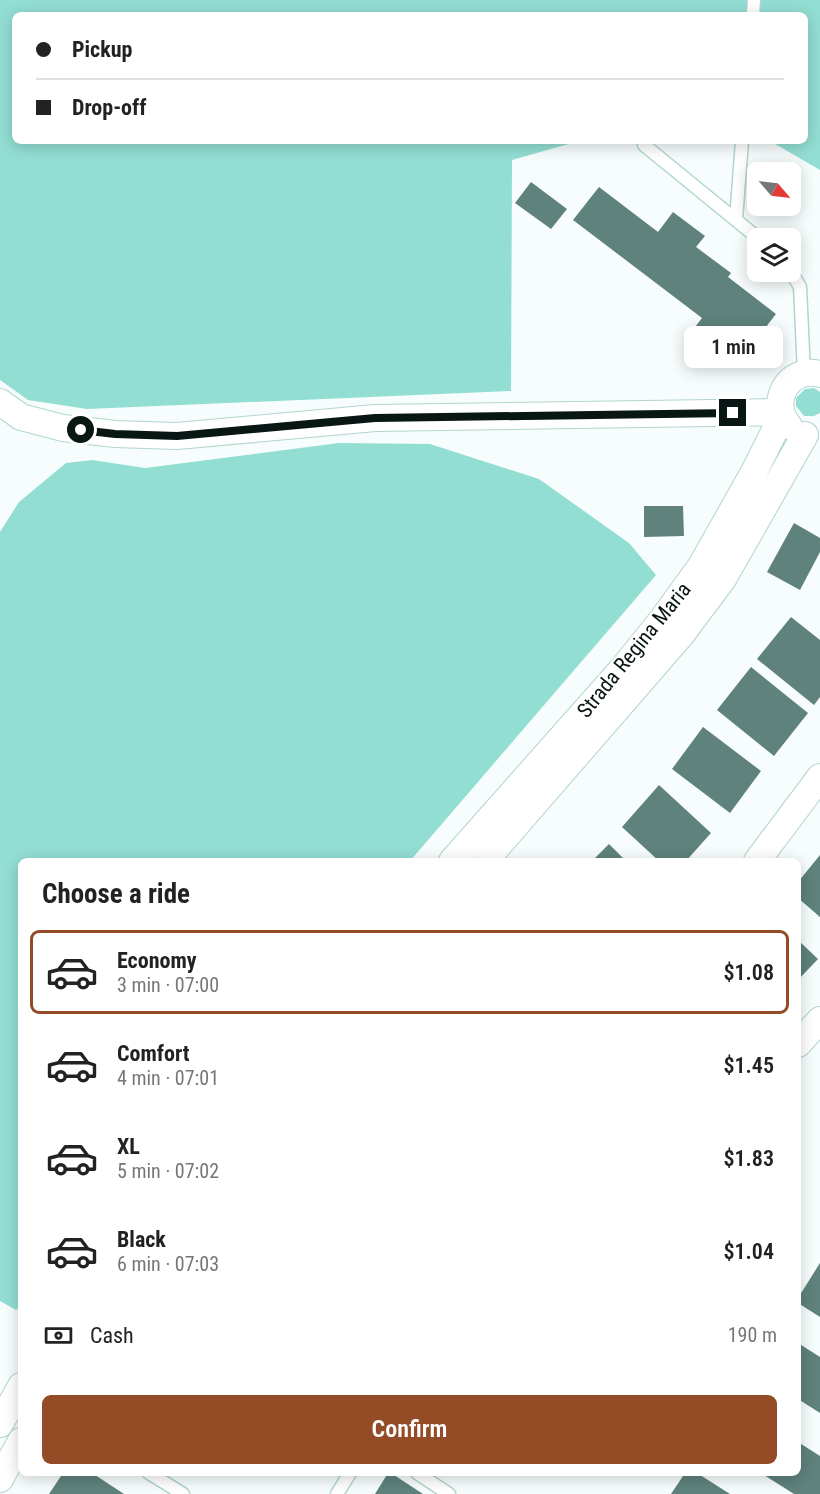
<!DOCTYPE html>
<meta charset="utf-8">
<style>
body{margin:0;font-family:"Roboto Condensed",sans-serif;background:#f2f2f2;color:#222;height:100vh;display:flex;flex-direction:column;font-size:22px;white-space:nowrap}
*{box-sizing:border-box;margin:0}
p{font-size:20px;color:#767676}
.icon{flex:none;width:33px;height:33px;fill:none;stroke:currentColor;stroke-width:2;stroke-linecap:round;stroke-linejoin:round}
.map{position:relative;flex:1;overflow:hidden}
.drawer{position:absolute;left:18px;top:858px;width:783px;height:618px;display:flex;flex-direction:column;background:#fff;border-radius:9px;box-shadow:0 3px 15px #0003}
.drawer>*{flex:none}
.top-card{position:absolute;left:12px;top:12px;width:796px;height:132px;border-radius:9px;box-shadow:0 3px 15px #0003;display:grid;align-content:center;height:132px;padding:0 24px;background:#fff}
.needle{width:39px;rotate:118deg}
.controls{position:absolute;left:747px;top:162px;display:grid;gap:12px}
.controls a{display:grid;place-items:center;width:54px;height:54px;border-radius:9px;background:#fff;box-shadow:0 3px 15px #0003;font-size:30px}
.end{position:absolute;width:27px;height:27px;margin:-14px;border:8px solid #081614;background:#fff;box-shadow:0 0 0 3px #fff}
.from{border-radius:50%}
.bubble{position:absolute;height:42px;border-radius:9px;background:#fff;box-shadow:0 3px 15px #0003;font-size:20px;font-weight:600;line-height:42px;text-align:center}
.top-card b{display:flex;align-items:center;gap:21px;height:57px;font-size:22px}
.top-card b+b{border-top:2px solid #e0e0e0}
.top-card i{width:15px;height:15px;background:#222}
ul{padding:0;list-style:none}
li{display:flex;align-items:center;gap:18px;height:84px;margin:0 12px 9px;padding:0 12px;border:3px solid transparent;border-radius:9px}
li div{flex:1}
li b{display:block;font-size:22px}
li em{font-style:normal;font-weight:600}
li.active{border-color:#934c26}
li>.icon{width:54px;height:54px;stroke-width:1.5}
h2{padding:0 24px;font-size:27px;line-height:72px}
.pay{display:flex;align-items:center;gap:15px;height:66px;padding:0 24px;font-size:22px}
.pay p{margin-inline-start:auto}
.button{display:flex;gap:12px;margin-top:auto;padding:12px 24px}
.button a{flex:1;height:69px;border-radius:9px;background:#934c26;color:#fff;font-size:24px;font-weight:600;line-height:69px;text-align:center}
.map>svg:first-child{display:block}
.green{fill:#93ded3}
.building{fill:#5f827c}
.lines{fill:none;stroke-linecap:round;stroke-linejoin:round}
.service-casing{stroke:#b1d5cf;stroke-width:15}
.minor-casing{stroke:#b1d5cf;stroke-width:28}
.service{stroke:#fff;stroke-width:12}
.minor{stroke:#fff;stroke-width:26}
.route{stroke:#081614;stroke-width:8}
.labels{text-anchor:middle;stroke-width:5;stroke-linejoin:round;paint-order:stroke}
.street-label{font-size:21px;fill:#081614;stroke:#fff}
</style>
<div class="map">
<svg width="820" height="1494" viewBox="0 0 820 1494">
<rect width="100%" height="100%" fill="#f6fdfc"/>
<path class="green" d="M0 0H820V170L770 141H806V15H15V141H579L512 160 511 391 87 409 28 400 0 380Z
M814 388 820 392V413L814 416H804L796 406V398L805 389Z
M339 443 430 444 539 479 629 543 656 575 410 861H21V1305L16 1310 0 1301V532L19 502 66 463 92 460 145 468Z"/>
<path class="building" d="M531 182 567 209 551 229 515 203Z
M599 187 658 232 673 212 705 236 696 247 731 273 728 277 776 314 752 345 734 332 730 337 720 330 709 344 692 331 702 318 573 220Z
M644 506H683L684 536 644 537Z
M794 523 820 538V552L800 590 767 572Z
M791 617 820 640V697L814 705 757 659Z
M751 667 808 713 774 756 717 710Z
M703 727 761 771 730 813 672 769Z
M659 785 711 833 686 861H659L622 827Z
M609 844 626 861H592Z
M820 855V917L798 898V882Z
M798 940 818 959 798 980Z
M820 1263V1317L798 1303V1298Z
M798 1343 820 1357V1413L798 1399Z
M798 1442 820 1456V1494H794L761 1473H798Z
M63 1473H92L124 1494H49Z
M388 1473H391L423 1494H375Z
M685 1473H697L730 1494H671Z"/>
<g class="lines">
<defs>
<path id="service" d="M753 15 754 0
M644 145 758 238
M736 220 742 141
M790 270 800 287 804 373
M149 1473 183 1494
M417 1473 449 1494
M337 1494 350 1473"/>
<path id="minor" d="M0 402 21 417 63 428 115 434 177 436 375 418 780 412
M789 426C768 402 788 366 820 374
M452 861 623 668 661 621 701 566 754 472 782 416
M485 861 681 635 723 579 805 435
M757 861 820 777
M798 1044 820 1020
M0 1424 21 1386
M0 1479 21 1441"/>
</defs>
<use href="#service" class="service-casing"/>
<use href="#minor" class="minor-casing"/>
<use href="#service" class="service"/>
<use href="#minor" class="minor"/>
</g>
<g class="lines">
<path class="route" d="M81 430 115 434 177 436 375 418 733 413"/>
</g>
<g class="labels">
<g class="street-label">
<text transform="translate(634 650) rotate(-51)" y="7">Strada Regina Maria</text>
</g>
</g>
</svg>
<div class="controls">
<a><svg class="needle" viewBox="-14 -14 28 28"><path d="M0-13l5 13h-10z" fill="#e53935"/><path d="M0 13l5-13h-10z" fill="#767676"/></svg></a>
<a><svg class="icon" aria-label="layers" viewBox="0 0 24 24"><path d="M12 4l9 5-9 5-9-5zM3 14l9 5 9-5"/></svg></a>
</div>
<i class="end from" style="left:81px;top:430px"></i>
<i class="end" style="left:733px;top:413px"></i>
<div class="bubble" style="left:684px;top:326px;width:99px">1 min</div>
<div class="top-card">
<b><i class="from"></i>Pickup</b>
<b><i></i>Drop-off</b>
</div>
<section class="drawer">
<h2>Choose a ride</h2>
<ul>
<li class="active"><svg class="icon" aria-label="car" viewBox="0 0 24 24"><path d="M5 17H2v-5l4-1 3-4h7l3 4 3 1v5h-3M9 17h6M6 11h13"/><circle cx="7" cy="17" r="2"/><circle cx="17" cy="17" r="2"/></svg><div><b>Economy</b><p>3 min · 07:00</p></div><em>$1.08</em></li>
<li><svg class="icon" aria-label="car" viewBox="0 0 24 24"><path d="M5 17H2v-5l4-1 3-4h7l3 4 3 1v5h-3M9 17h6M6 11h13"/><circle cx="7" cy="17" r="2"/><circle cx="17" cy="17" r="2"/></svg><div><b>Comfort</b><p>4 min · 07:01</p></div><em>$1.45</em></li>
<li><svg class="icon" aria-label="car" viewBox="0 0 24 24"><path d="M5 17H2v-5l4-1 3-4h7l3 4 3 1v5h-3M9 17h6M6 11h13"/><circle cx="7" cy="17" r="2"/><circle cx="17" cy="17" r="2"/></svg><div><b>XL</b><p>5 min · 07:02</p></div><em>$1.83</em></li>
<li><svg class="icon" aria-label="car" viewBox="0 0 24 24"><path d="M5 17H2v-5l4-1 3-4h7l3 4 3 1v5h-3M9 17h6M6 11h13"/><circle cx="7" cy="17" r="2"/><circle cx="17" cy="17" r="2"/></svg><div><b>Black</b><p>6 min · 07:03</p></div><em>$1.04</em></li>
</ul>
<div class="pay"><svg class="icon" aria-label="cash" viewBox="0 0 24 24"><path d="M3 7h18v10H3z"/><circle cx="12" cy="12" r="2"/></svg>Cash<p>190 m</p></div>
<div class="button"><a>Confirm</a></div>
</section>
</div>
